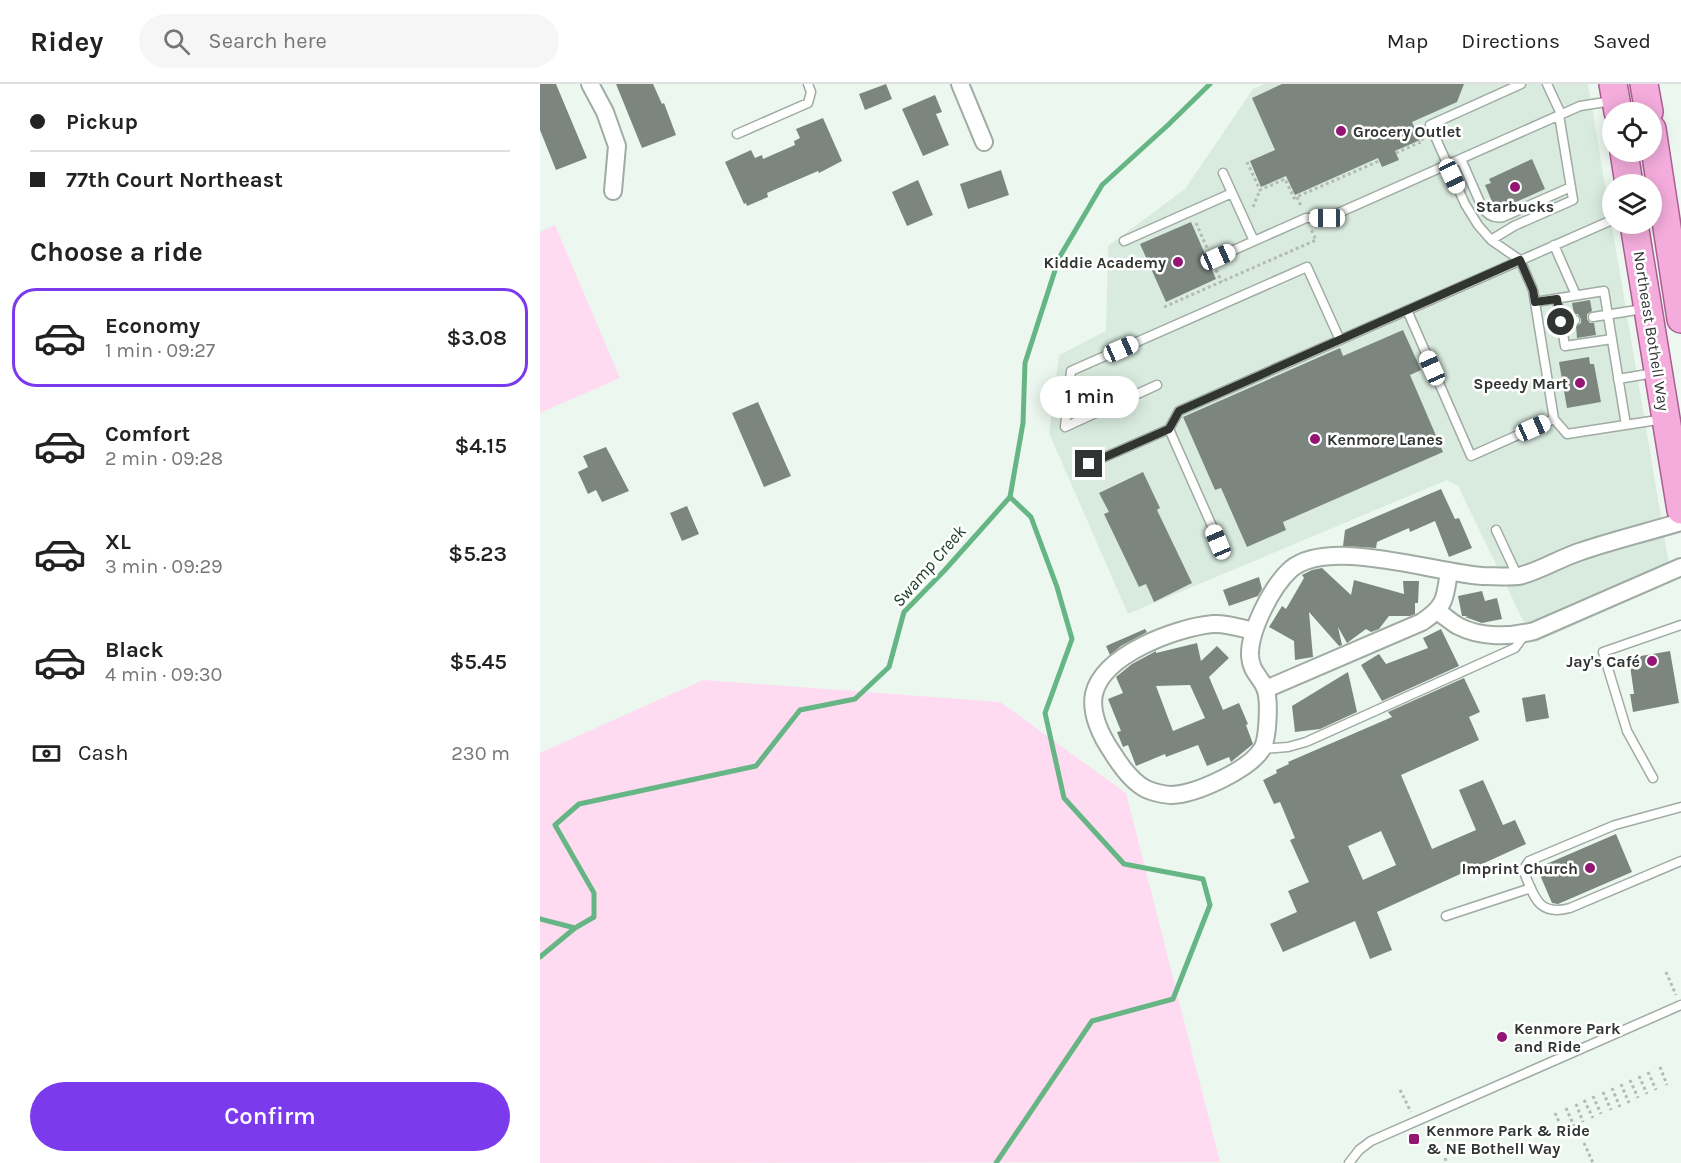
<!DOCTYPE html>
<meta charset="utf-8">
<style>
body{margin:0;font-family:Karla,sans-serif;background:#f6f6f6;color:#222;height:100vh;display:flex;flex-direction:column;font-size:22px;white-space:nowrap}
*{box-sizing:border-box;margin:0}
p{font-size:20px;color:#767676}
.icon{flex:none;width:33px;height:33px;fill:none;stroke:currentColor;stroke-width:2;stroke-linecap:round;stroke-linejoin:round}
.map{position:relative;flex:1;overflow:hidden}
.panel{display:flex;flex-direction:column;background:#fff;width:540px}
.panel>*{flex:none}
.guide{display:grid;align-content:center;height:132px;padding:0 30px;background:#fff}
.fabs{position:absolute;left:1062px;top:18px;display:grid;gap:12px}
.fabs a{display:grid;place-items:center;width:60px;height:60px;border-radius:50%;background:#fff;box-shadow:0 3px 15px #0003;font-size:30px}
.end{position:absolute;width:27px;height:27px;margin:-14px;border:8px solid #313532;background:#fff;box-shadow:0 0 0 3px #fff}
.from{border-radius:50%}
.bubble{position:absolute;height:42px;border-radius:21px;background:#fff;box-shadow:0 3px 15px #0003;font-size:20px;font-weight:600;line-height:42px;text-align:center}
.car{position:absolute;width:18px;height:36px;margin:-18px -9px;border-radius:8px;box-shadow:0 0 4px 2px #0007;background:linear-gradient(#fff 24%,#345 0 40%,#fff 0 76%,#345 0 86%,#fff 0)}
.guide b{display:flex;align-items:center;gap:21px;height:57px;font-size:22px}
.guide b+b{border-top:2px solid #e0e0e0}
.guide i{width:15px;height:15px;background:#222}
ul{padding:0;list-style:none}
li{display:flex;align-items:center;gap:18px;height:99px;margin:0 12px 9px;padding:0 18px;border:3px solid transparent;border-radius:24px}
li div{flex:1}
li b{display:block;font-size:22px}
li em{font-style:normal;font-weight:600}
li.selected{border-color:#7c3aed}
li>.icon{width:54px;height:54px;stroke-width:1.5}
h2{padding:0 30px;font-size:27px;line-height:72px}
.pay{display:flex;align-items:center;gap:15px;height:66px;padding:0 30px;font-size:22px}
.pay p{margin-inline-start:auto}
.action{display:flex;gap:12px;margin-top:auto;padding:12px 30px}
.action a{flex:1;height:69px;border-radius:36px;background:#7c3aed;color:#fff;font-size:24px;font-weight:600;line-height:69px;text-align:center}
header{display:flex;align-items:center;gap:36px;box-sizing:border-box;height:84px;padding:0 30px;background:#fff;border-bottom:2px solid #e0e0e0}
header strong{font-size:28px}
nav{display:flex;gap:33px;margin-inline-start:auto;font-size:21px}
.search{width:420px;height:54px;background:#f6f6f6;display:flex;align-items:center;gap:15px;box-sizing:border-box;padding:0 21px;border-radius:33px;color:#767676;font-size:22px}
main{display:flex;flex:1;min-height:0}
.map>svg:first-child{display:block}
.built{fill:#d9ebdf}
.green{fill:#fedbf0}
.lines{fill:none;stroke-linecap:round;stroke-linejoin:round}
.stream{stroke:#66b584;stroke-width:5}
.building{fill:#7c867f;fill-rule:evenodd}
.service-casing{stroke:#a0aba3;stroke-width:11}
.minor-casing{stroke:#a0aba3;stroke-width:20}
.primary-casing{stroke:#ab5e92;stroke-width:30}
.path{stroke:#b2bbb4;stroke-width:3;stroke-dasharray:3 3;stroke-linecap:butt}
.service{stroke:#fff;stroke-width:8}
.minor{stroke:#fff;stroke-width:16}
.primary{stroke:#f4acdc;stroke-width:27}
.route{stroke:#313532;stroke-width:8}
.poi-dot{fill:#921672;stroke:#fff;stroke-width:2}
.labels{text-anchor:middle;stroke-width:5;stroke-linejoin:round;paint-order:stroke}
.poi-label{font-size:16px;font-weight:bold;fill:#313532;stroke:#fff;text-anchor:start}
.street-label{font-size:16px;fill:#313532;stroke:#fff}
.water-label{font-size:18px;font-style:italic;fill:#193b27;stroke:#fff}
</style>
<header>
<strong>Ridey</strong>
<div class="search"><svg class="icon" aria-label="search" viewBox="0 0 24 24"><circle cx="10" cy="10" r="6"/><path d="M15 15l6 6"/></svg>Search here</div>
<nav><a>Map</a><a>Directions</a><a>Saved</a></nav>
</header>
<main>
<section class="panel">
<div class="guide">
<b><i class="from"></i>Pickup</b>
<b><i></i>77th Court Northeast</b>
</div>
<h2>Choose a ride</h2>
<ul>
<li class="selected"><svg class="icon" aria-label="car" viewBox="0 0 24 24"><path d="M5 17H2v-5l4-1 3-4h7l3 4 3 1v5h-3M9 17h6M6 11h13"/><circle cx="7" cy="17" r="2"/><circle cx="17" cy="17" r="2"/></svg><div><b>Economy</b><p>1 min · 09:27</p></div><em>$3.08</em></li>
<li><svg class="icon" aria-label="car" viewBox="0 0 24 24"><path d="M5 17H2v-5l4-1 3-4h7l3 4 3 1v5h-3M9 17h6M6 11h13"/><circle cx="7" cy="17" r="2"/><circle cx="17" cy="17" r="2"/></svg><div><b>Comfort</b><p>2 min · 09:28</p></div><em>$4.15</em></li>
<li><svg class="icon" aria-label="car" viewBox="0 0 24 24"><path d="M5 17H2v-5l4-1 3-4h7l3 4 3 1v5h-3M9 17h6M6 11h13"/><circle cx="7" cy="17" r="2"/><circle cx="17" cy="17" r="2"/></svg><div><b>XL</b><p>3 min · 09:29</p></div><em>$5.23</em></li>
<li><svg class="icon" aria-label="car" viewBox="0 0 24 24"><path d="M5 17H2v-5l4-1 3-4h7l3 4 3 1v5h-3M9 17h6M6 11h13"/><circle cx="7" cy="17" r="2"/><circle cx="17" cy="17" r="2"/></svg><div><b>Black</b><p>4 min · 09:30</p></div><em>$5.45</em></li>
</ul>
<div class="pay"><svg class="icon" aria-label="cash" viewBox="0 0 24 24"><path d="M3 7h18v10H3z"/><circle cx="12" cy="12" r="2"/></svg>Cash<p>230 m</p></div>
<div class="action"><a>Confirm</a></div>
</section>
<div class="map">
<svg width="1141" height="1079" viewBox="0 0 1141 1079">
<rect width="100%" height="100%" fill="#ecf8ef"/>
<path class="built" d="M724 0H1048L1132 498 994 559 918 402 907 396 588 530 509 349 519 271 566 247 568 162 645 105 713 5Z"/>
<path class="green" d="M15 141 80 294 0 329V148Z
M163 596 460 618 586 709 680 1078 0 1079V669Z"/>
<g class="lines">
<path class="stream" d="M0 835 35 844 54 833V809L15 741 39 720 216 682 260 626 315 615 349 583 364 528 404 487 470 413 483 339 485 279 519 174 562 101 628 41 670 0
M0 873 35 844
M456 1079 552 937 633 915 670 821 663 795 584 780 524 714 505 629 532 555 517 503 491 433 470 413"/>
</g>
<path class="building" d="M0 0H16L47 74 16 86 0 46Z
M76 0H113L122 20 124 19 136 51 102 64Z
M346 0 352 15 325 26 319 10Z
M742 0H924L917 18 872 38 880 56 855 67 859 76 842 83 838 74 755 111 746 92 721 103 710 77 735 66 712 14Z
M395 11 402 28 396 30 409 61 383 72 362 25Z
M283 34 302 77 279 89 278 87 227 109 228 113 207 122 206 119 204 120 185 78 211 66 215 74 222 71 223 75 255 61 254 57 260 54 256 45Z
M992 75 1005 105 956 127 945 101 951 99 949 95Z
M461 86 469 111 428 125 420 100Z
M378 96 393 131 367 142 352 108Z
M651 138 676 195 626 218 600 160Z
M1050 216 1052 227 1047 230V235L1050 239H1054L1056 251 1037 254 1036 242 1041 239V235L1038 230H1034L1032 219Z
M863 246 881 286 870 291 903 368 743 438 746 446 707 463 681 404 675 406 643 333 800 264 803 272Z
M1049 273 1050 280H1054L1061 318 1027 324 1019 278Z
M218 318 251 392 224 403 192 329Z
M66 363 89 407 62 418 56 406 48 410 38 388 48 383 43 372Z
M603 388 620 424 617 426 652 499 614 518 606 500 599 503 564 430 569 428 559 409Z
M901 405 915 435 919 434 932 464 909 473 895 437 870 448 869 444 837 458 836 464 803 462 805 446Z
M147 422 159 450 142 457 130 429Z
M782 484 811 511 814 496 864 510 863 497H879L878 519H875V530L870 532H849L839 545 831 548 826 545 807 559 798 543 802 561 799 562 769 528 773 573 755 576 754 557 729 543 742 522 746 525 764 494 762 491 772 486Z
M719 493 722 505 718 512 689 522 683 506Z
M942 507 945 517 957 514 962 535 942 539 925 533 928 532H922L918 512Z
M605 545 607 548 581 562 570 571 566 562Z
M901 545 919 582 842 617 821 581 839 570 846 580 888 564 883 554Z
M657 559 661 577 677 562 689 574 669 593 683 626 699 619 708 640 706 641 713 660 691 678 689 673 667 682 658 661 626 673 625 670 596 682 588 661 583 663 577 648 581 647 568 615 583 609 576 593 592 580 616 567V569ZM650 601 665 634 633 647 616 602Z
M1130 567 1139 619 1093 628 1090 610H1094L1089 574Z
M808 588 817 628 780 645 755 648 752 622Z
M924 594 940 628 929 633 939 656 861 691 892 765 936 746 919 706 943 696 963 741 975 736 986 760 837 828 852 866 830 875 815 837 743 868 730 840 757 828 748 807 769 798 750 756 755 754 740 718 734 720 723 696 737 689 736 686 749 680 748 678 852 633 848 628ZM841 747 856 781 823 796 808 762Z
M1005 610 1009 634 986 638 982 614Z
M1076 750 1092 788 1018 820 1012 819 997 784Z"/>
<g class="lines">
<defs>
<path id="service" d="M981 0 890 41 925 120 938 141 951 156 980 176 993 206 1014 335 1027 350 1124 335
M1007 0 1021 30
M197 50 268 19 271 8 268 0
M921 75 942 123C947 131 953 135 963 133L1031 103
M683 89 714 157
M951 156 974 142 1033 116 1019 31
M584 157 692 109
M1014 161 1036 211
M678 173 766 134H787L1040 22 1072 17
M1017 215 1025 262 1072 255
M995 218 1064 207 1086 341
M867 226 931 372 1014 335
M1053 233 1103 225
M1021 238 1035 236
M1078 295 1114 289
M617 301 525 343 531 287 767 183 800 256
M629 345 683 467
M549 380 629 345 639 327 1072 136
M956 446 977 491
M722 665 748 663 766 658 975 564 986 549
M1113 694 1087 647 1063 568 1141 541
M1141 723 1075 741 989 777 983 786C994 811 997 833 1030 824L1141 777
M906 832 991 804
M809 1079 819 1066 831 1057 1141 921"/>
<path id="minor" d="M50 0 65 28 77 62 73 107
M420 0 444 58
M898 528C905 532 911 538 918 542 941 554 970 553 994 547L1141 483
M714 547C701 544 686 539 673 540 638 543 563 570 554 610 550 629 561 652 572 668 580 681 592 698 606 705 612 708 625 711 632 711 656 710 709 686 722 665 728 655 730 615 725 604 720 592 711 588 710 572 709 547 732 502 751 485 790 453 894 489 943 492 954 492 968 493 979 492 998 488 1022 473 1042 467 1074 456 1108 448 1141 438
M726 605 882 538C906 522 905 514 909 487"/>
<path id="primary" d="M1073 0 1078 28
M1104 0 1109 28
M1112 45 1141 235
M1084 68 1089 100
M1094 140 1141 426"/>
</defs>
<use href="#service" class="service-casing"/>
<use href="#minor" class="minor-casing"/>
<use href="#primary" class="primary-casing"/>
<path class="path" d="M856 69 883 57 882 55
M707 78 720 106 745 95 754 114 839 77
M757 113 761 122
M713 123 720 106
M656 139 668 166
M676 186 682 198
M624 223 776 156 771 145
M1126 888 1136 911
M1120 983 1127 1001
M1108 988 1116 1006
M1099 992 1107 1010
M1090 996 1098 1014
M1081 1000 1089 1019
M1072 1004 1080 1023
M860 1006 871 1028
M1063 1008 1071 1026
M1053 1012 1061 1030
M1044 1016 1053 1034
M1036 1020 1043 1038
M1026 1024 1034 1042
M1015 1029 1023 1047
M1044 1059 1053 1079
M905 1074 907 1079"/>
<use href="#service" class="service"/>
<use href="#minor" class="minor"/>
<use href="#primary" class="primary"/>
</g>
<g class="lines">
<path class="route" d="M549 380 629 345 639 327 980 176 993 206 995 218 1017 215 1021 238"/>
</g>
<g class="poi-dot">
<circle cx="801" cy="47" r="6"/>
<circle cx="975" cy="103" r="6"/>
<circle cx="638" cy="178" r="6"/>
<circle cx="1040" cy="299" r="6"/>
<circle cx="775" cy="355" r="6"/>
<circle cx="1112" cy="577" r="6"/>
<circle cx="1050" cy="784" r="6"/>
<circle cx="962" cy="953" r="6"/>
<rect x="868" y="1049" width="12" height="12" rx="3"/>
</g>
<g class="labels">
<g class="poi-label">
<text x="813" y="53">Grocery Outlet</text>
<text x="975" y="128" text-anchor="middle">Starbucks</text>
<text x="626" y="184" text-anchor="end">Kiddie Academy</text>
<text x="1028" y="305" text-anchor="end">Speedy Mart</text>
<text x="787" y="361">Kenmore Lanes</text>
<text x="1100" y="583" text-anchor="end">Jay's Café</text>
<text x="1038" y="790" text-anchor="end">Imprint Church</text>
<text x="974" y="950">Kenmore Park<tspan x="974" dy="18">and Ride</tspan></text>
<text x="886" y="1052">Kenmore Park &amp; Ride<tspan x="886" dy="18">&amp; NE Bothell Way</tspan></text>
</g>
<g class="street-label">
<text transform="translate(1112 247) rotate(81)" y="6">Northeast Bothell Way</text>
</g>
<g class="water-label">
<text transform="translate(389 482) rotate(-49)" y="6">Swamp Creek</text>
</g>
</g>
</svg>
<div class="fabs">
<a><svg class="icon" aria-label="locate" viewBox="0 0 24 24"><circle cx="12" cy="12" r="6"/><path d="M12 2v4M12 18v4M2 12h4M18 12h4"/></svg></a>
<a><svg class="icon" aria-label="layers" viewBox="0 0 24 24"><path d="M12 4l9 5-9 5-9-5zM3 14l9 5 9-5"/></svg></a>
</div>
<i class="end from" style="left:1021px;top:238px"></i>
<i class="end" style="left:549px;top:380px"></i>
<div class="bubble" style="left:500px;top:292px;width:99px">1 min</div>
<i class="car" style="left:912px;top:92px;rotate:155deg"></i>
<i class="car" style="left:787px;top:134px;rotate:270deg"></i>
<i class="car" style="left:678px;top:173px;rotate:66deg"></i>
<i class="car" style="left:581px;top:265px;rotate:66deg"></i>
<i class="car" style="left:892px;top:284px;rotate:336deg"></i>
<i class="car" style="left:993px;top:344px;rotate:66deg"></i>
<i class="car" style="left:678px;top:458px;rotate:337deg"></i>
</div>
</main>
